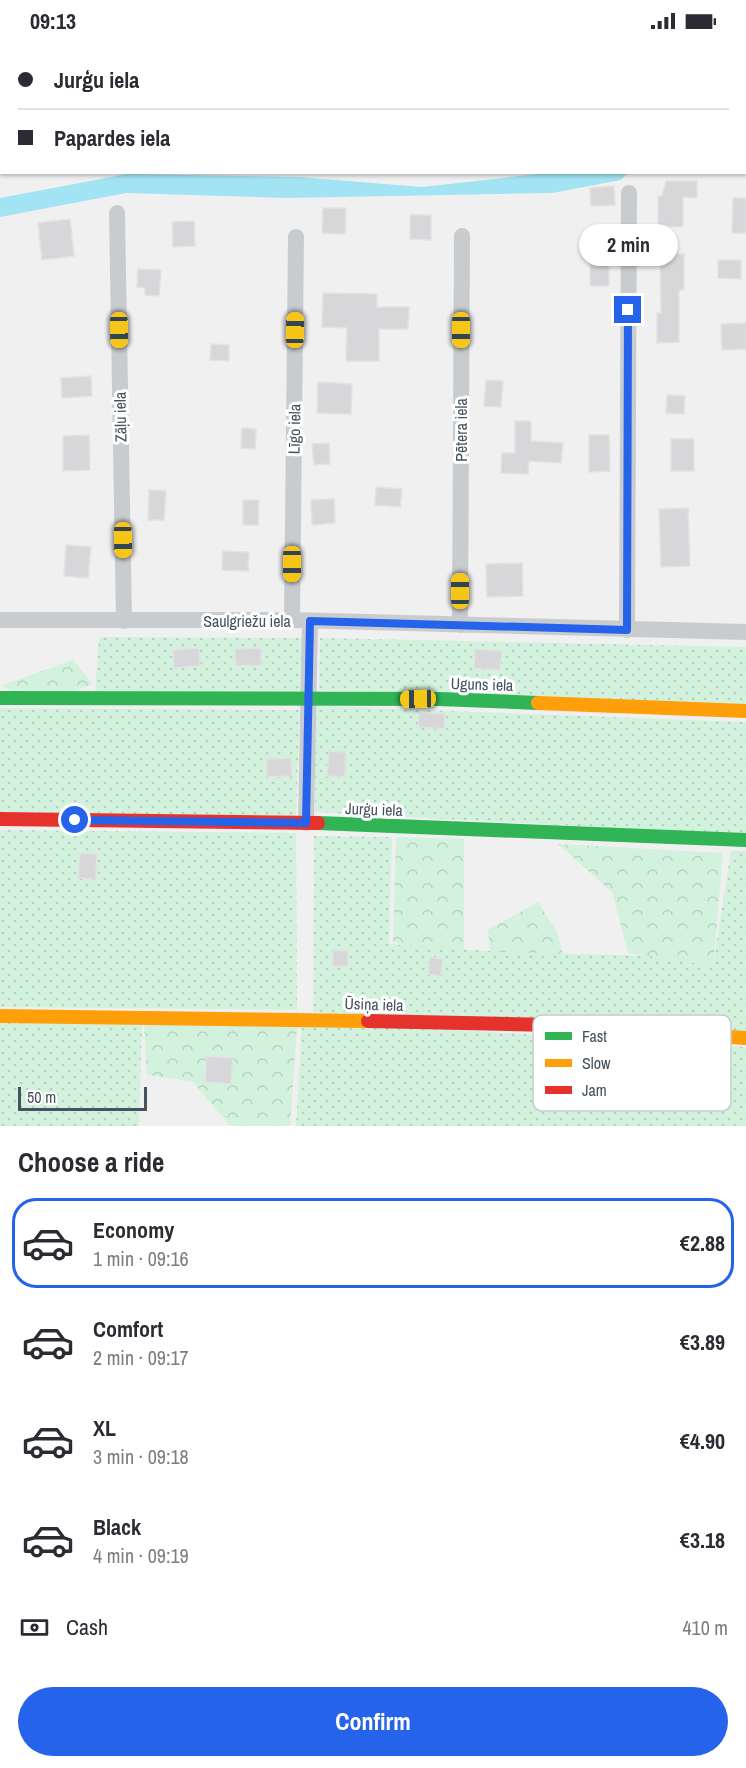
<!DOCTYPE html>
<meta charset="utf-8">
<style>
body{margin:0;font-family:"Archivo Narrow",sans-serif;background:#f7f7f7;color:#2b2b33;height:100vh;display:flex;flex-direction:column;font-size:22px;white-space:nowrap}
*{box-sizing:border-box;margin:0}
p{font-size:20px;color:#7c7c81}
.icon{flex:none;width:33px;height:33px;fill:none;stroke:currentColor;stroke-width:2;stroke-linecap:round;stroke-linejoin:round}
.map{position:relative;height:1084px;overflow:hidden}
.panel{display:flex;flex-direction:column;background:#fff;flex:1}
.panel>*{flex:none}
.guide{position:absolute;left:0px;top:0px;width:747px;height:132px;box-shadow:0 2px 4px #0004;display:grid;align-content:center;height:132px;padding:0 18px;background:#fff}
.scale{position:absolute;left:18px;bottom:15px;width:129px;box-sizing:border-box;padding-left:6px;border:3px solid #45535f;border-top:0;font-size:16px;line-height:21px;white-space:nowrap;color:#45535f;-webkit-text-stroke:4px #fff;paint-order:stroke}
.end{position:absolute;width:27px;height:27px;margin:-14px;border:8px solid #2563eb;background:#fff;box-shadow:0 0 0 3px #fff}
.from{border-radius:50%}
.bubble{position:absolute;height:42px;border-radius:21px;background:#fff;box-shadow:0 2px 4px #0004;font-size:20px;font-weight:700;line-height:42px;text-align:center}
.car{position:absolute;width:18px;height:36px;margin:-18px -9px;border-radius:8px;box-shadow:0 0 4px 2px #0007;background:linear-gradient(#f5c518 24%,#345 0 40%,#f5c518 0 76%,#345 0 86%,#f5c518 0)}
.guide b{display:flex;align-items:center;gap:21px;height:57px;font-size:22px}
.guide b+b{border-top:2px solid #e1e1e2}
.guide i{width:15px;height:15px;background:#2b2b33}
ul{padding:0;list-style:none}
li{display:flex;align-items:center;gap:18px;height:90px;margin:0 12px 9px;padding:0 6px;border:3px solid transparent;border-radius:24px}
li div{flex:1}
li b{display:block;font-size:22px}
li em{font-style:normal;font-weight:700}
li.on{border-color:#2563eb}
li>.icon{width:54px;height:54px;stroke-width:1.5}
h2{padding:0 18px;font-size:27px;line-height:72px}
.pay{display:flex;align-items:center;gap:15px;height:66px;padding:0 18px;font-size:22px}
.pay p{margin-inline-start:auto}
.button{display:flex;gap:12px;margin-top:auto;padding:12px 18px}
.button a{flex:1;height:69px;border-radius:36px;background:#2563eb;color:#fff;font-size:24px;font-weight:700;line-height:69px;text-align:center}
.status{display:flex;justify-content:space-between;align-items:center;height:42px;padding:0 30px;background:#fff;direction:ltr}
.status svg{height:16px;fill:currentColor}
.map>svg:first-child{display:block}
.forest{fill:url(#forest-crowns)}
.park{fill:url(#park-dots)}
.water{fill:#a3e4f4}
.building{fill:#d7d7d9;stroke:#e2e2e3;stroke-width:1.5}
.lines{fill:none;stroke-linecap:round;stroke-linejoin:round}
.street{stroke:#c9cccf;stroke-width:16}
.fast{stroke:#30b455;stroke-width:14}
.slow{stroke:#ff9f0a;stroke-width:14}
.jam{stroke:#e5322d;stroke-width:14}
.route{stroke:#2563eb;stroke-width:8}
.labels{text-anchor:middle;stroke-width:6;stroke-linejoin:round;paint-order:stroke}
.street-label{font-size:16px;fill:#45535f;stroke:#fff}
.key{fill:#fff;stroke:#c7cbcf;stroke-width:1.5}
.key-label{font-size:16px;fill:#45535f}
</style>
<div class="status"><b>09:13</b><svg viewBox="0 0 49 12"><path d="M0 12V9h3v3zM5 12V6h3v6zM10 12V3h3v9zM15 12V0h3v12zM26 1h20v11H26zM47 4h2v5h-2z"/></svg></div>
<div class="map">
<svg width="746" height="1084" viewBox="0 0 746 1084">
<defs>
<pattern id="forest-crowns" width="20" height="18" patternUnits="userSpaceOnUse" patternTransform="scale(1.5)"><rect width="20" height="18" fill="#d2f2de"/><path d="M2 6a3 3 0 1 1 6 0M12 15a3 3 0 1 1 6 0" fill="none" stroke="#b6d1c1"/></pattern>
<pattern id="park-dots" width="8" height="8" patternUnits="userSpaceOnUse" patternTransform="scale(1.5)"><rect width="8" height="8" fill="#d2f2de"/><path d="M2 2h.1M6 6h.1" fill="none" stroke="#b6d1c1" stroke-width="1.8" stroke-linecap="round"/></pattern>
</defs>
<rect width="100%" height="100%" fill="#f1f0f0"/>
<path class="forest" d="M106 0H636L104 1Z
M73 618 93 642 42 661 0 644Z
M396 795 464 797V923L393 899Z
M558 802 723 811 713 927 628 911 612 850Z
M538 860 557 890 567 927 491 916 488 888Z
M144 982 297 984 290 1084H230L193 1040 147 1033Z"/>
<path class="park" d="M99 595 303 596 301 651 95 650Z
M320 596 746 605V664L319 648Z
M315 664 746 680V793L315 770Z
M0 666 300 668 296 774 0 770Z
M0 788 296 791 297 968 0 965Z
M314 794 392 795 389 902 502 910 651 914 713 924 731 809H746V991L313 970Z
M302 979 746 1005V1084H296Z
M0 981 142 983 139 1084H0Z"/>
<path class="water" d="M547 131H628L621 138 552 151 286 156 126 151 0 175V156L127 132 299 135 422 145Z"/>
<path class="building" d="M666 139H697V156L683 155V185L658 184V154H662Z
M614 144 615 163 591 164 590 146Z
M733 156H746V191H732Z
M323 166H346L345 192 322 191Z
M410 173H431V198L410 197Z
M70 177 74 214 42 218 38 181Z
M194 179 195 204 173 205 172 180Z
M660 212H684V248H679V300L657 301V271H661Z
M718 218H741V237L718 236Z
M590 220H609V244H590Z
M138 227 161 228 159 254 145 253V246L137 245Z
M323 251 377 252V265H409L408 287H379V319H346L347 286 322 285Z
M746 281V307L722 308 721 282Z
M211 302 229 303V319L210 318Z
M91 334 92 354 62 356 61 336Z
M486 338 503 339 501 365 484 364Z
M318 340 352 342 351 372 317 371Z
M667 353 685 354 684 372 666 371Z
M515 379H531V399L563 401 561 421 529 419 528 432 501 431 502 411H515Z
M242 386 256 387 255 407 241 406Z
M89 393 90 428 63 429V394Z
M589 393H609L610 429 589 430Z
M671 397H694V429H671Z
M329 401 330 422 314 423 312 402Z
M376 445 402 447 400 465 375 463Z
M149 448 166 449 164 478H148Z
M334 457 335 481 312 483 311 458Z
M243 458H259L258 483H243Z
M688 466 690 524 661 525 659 467Z
M66 503 91 505 88 536 64 534Z
M223 509 249 510 248 529 222 528Z
M522 521 523 554 487 555 486 522Z
M199 606 200 624 174 626 173 608Z
M261 606V623L236 624 235 607Z
M475 607 502 609 500 628 474 626Z
M419 671 445 672 444 687 418 685Z
M329 709 346 710 345 735 327 734Z
M291 716 292 734 267 735 266 717Z
M80 811 97 812 96 837 78 836Z
M333 908 348 909V924H333Z
M430 915 443 917 441 934 428 932Z
M207 1014 233 1016 231 1042 205 1040Z"/>
<g class="lines">
<path class="street" d="M117 171 124 579
M0 578H292L746 590
M292 578 296 195
M460 583 462 194
M627 588 629 151
M306 781 310 579"/>
<path class="fast" d="M0 656 439 657 538 661
M318 781 746 798"/>
<path class="slow" d="M538 661 746 669
M0 974 368 979
M550 983 746 996"/>
<path class="jam" d="M0 777 318 781
M368 979 550 983"/>
</g>
<g class="lines">
<path class="route" d="M75 778 306 781 310 579 627 588 628 268"/>
</g>
<g class="labels">
<g class="street-label">
<text transform="translate(120 375) rotate(-91)" y="6">Zāļu iela</text>
<text transform="translate(294 387) rotate(-89)" y="6">Līgo iela</text>
<text transform="translate(461 388) rotate(-90)" y="6">Pētera iela</text>
<text x="247" y="585">Saulgriežu iela</text>
<text transform="translate(482 642) rotate(2)" y="6">Uguns iela</text>
<text transform="translate(374 767) rotate(2)" y="6">Jurģu iela</text>
<text transform="translate(374 962) rotate(2)" y="6">Ūsiņa iela</text>
</g>
</g>
<rect x="533" y="973" width="198" height="96" rx="9" class="key"/>
<rect x="545" y="990" width="27" height="8" fill="#30b455"/>
<rect x="545" y="1017" width="27" height="8" fill="#ff9f0a"/>
<rect x="545" y="1044" width="27" height="8" fill="#e5322d"/>
<g class="key-label">
<text x="582" y="1000">Fast</text>
<text x="582" y="1027">Slow</text>
<text x="582" y="1054">Jam</text>
</g>
</svg>
<div class="scale">50 m</div>
<i class="end from" style="left:75px;top:778px"></i>
<i class="end" style="left:628px;top:268px"></i>
<div class="bubble" style="left:579px;top:182px;width:99px">2 min</div>
<i class="car" style="left:119px;top:288px;rotate:179deg"></i>
<i class="car" style="left:295px;top:288px;rotate:1deg"></i>
<i class="car" style="left:461px;top:288px;rotate:180deg"></i>
<i class="car" style="left:123px;top:498px;rotate:179deg"></i>
<i class="car" style="left:292px;top:522px;rotate:180deg"></i>
<i class="car" style="left:460px;top:549px;rotate:0deg"></i>
<i class="car" style="left:418px;top:657px;rotate:269deg"></i>
<div class="guide">
<b><i class="from"></i>Jurģu iela</b>
<b><i></i>Papardes iela</b>
</div>
</div>
<section class="panel">
<h2>Choose a ride</h2>
<ul>
<li class="on"><svg class="icon" aria-label="car" viewBox="0 0 24 24"><path d="M5 17H2v-5l4-1 3-4h7l3 4 3 1v5h-3M9 17h6M6 11h13"/><circle cx="7" cy="17" r="2"/><circle cx="17" cy="17" r="2"/></svg><div><b>Economy</b><p>1 min · 09:16</p></div><em>€2.88</em></li>
<li><svg class="icon" aria-label="car" viewBox="0 0 24 24"><path d="M5 17H2v-5l4-1 3-4h7l3 4 3 1v5h-3M9 17h6M6 11h13"/><circle cx="7" cy="17" r="2"/><circle cx="17" cy="17" r="2"/></svg><div><b>Comfort</b><p>2 min · 09:17</p></div><em>€3.89</em></li>
<li><svg class="icon" aria-label="car" viewBox="0 0 24 24"><path d="M5 17H2v-5l4-1 3-4h7l3 4 3 1v5h-3M9 17h6M6 11h13"/><circle cx="7" cy="17" r="2"/><circle cx="17" cy="17" r="2"/></svg><div><b>XL</b><p>3 min · 09:18</p></div><em>€4.90</em></li>
<li><svg class="icon" aria-label="car" viewBox="0 0 24 24"><path d="M5 17H2v-5l4-1 3-4h7l3 4 3 1v5h-3M9 17h6M6 11h13"/><circle cx="7" cy="17" r="2"/><circle cx="17" cy="17" r="2"/></svg><div><b>Black</b><p>4 min · 09:19</p></div><em>€3.18</em></li>
</ul>
<div class="pay"><svg class="icon" aria-label="cash" viewBox="0 0 24 24"><path d="M3 7h18v10H3z"/><circle cx="12" cy="12" r="2"/></svg>Cash<p>410 m</p></div>
<div class="button"><a>Confirm</a></div>
</section>
